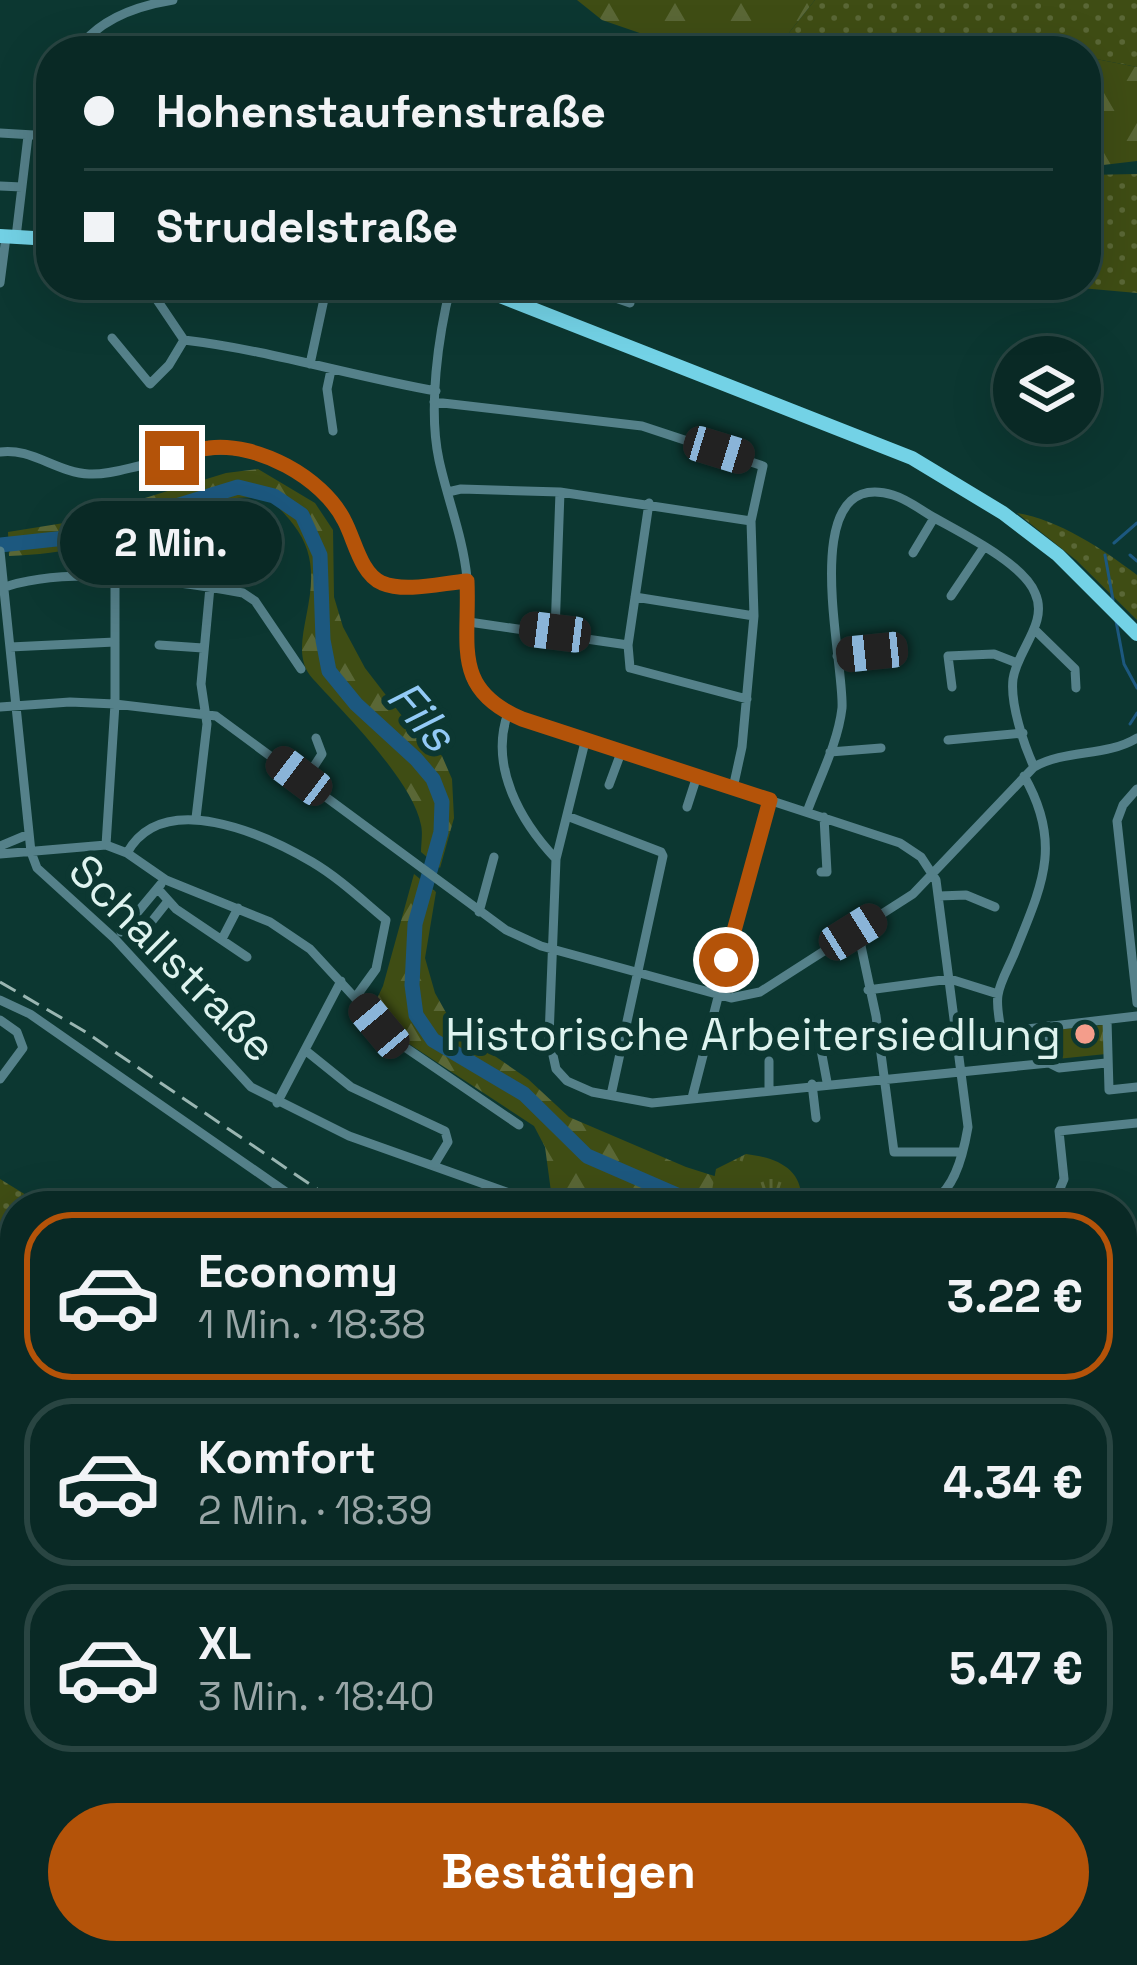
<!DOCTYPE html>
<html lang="de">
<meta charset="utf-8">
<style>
body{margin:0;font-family:"Space Grotesk",sans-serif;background:#173532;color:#f1f3f6;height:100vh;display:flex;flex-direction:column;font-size:45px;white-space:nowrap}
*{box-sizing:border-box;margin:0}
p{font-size:39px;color:#99a6a7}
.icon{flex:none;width:66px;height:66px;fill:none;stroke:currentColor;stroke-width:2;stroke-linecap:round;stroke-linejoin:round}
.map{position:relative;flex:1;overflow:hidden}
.drawer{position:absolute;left:0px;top:1191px;width:1137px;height:774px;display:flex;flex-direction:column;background:#092925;border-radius:48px 48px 0 0;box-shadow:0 12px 48px #0002,0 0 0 3px #294542}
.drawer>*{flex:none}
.hud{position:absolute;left:36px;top:36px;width:1065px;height:264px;border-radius:48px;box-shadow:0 12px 48px #0002,0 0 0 3px #294542;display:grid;align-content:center;height:264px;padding:0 48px;background:#092925}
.fabs{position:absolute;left:993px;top:336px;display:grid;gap:24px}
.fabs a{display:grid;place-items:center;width:108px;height:108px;border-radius:50%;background:#092925;box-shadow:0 12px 48px #0002,0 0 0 3px #294542;font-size:60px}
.end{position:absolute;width:54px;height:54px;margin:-27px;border:15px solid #b45309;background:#fff;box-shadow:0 0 0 6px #fff}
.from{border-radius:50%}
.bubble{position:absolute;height:84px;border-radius:42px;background:#092925;box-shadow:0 12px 48px #0002,0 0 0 3px #294542;font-size:39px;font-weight:700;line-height:84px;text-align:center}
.car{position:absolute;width:36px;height:72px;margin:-36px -18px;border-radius:15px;box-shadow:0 0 9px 3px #0007;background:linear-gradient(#222 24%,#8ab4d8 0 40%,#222 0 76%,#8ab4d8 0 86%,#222 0)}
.hud b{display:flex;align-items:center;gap:42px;height:114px;font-size:45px}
.hud b+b{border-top:3px solid #294542}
.hud i{width:30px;height:30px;background:#f1f3f6}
ul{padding:21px 0 0;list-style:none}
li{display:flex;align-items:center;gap:36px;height:168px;margin:0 24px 18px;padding:0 24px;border:6px solid #294542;border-radius:48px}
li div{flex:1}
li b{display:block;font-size:45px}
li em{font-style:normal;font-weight:700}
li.active{border-color:#b45309}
li>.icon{width:108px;height:108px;stroke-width:1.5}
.primary-button{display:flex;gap:24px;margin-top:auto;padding:24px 48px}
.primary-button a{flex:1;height:138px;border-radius:72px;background:#b45309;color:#fff;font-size:48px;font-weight:700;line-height:138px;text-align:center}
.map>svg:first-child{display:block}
.grass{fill:url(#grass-dots)}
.forest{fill:url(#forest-firs)}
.park{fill:url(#park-tufts)}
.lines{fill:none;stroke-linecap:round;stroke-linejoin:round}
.stream{stroke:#1c587f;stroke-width:3}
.river{stroke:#1c587f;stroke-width:15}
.street{stroke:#55818a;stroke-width:9}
.primary{stroke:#73d2e6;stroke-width:14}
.rail{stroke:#9ab6b2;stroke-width:3;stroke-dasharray:18 9;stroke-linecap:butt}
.route{stroke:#b45309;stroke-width:15}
.poi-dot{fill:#f49d8b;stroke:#0c3731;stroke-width:4.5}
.labels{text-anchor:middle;stroke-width:12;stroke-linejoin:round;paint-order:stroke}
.street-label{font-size:45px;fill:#def3ef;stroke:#0c3731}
.poi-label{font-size:45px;fill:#def3ef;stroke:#0c3731;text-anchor:end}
.water-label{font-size:48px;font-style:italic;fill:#93caf6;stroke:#0c3731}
</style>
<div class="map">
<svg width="1137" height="1965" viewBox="0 0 1137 1965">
<defs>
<pattern id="grass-dots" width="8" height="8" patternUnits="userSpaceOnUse" patternTransform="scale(3)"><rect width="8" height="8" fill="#3f4d14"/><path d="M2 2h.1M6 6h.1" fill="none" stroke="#5a6736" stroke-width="1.8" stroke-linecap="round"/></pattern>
<pattern id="forest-firs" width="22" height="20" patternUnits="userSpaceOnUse" patternTransform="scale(3)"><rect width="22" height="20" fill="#3f4d14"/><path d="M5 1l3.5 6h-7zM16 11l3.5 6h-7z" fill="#5a6736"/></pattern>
<pattern id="park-tufts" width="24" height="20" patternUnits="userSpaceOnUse" patternTransform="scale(3)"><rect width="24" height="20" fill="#3f4d14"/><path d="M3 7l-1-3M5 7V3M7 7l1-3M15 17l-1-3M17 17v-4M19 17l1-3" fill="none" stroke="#5a6736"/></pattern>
</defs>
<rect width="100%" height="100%" fill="#0c3731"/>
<path class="grass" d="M815 0H1137V67L1086 57V51H781L788 34Z
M1137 174V293L1081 288 1086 285 1093 224 1086 218V175Z
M1017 513C1059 520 1103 549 1137 575V620L1076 560Z
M0 1179 44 1206H15V1246L0 1237Z
M0 1560 15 1574V1638L0 1623Z
M295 1950H383L357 1965H287Z"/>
<path class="forest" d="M577 0H815L788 34 780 51H692L602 20Z
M1086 57 1137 67V161L1086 167Z
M258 469 315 503 333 530 334 597 343 627 365 668 402 716 442 756 452 779 454 818 440 868 421 852C421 844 423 833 421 825 413 781 343 712 313 679 279 643 339 582 293 524 289 519 280 508 274 504 231 479 136 534 91 545 64 552 36 555 9 556L8 532 64 523 226 473Z
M414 874 436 892 425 958 435 993 449 1018 489 1052 528 1079 569 1117 686 1167 809 1206H584L552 1199 545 1147 534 1126 397 1036 373 1007 383 986Z"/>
<path class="park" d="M1103 1025 1106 1054 1057 1059 1054 1030Z
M746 1154C779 1158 805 1170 801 1206H709L716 1169Z"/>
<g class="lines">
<path class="stream" d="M1114 543 1137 523
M1105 555 1113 600
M1130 555 1137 561
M1116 621 1124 664 1137 688
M1130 724 1137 713"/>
<path class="river" d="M0 545 75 537 238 487 274 496 302 515 320 555 323 640 329 671 356 704 416 759 433 779 442 802 441 832 415 924 412 985 416 1015 433 1040 524 1094 587 1156 702 1206
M1122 1313 1137 1301"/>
<path class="street" d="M77 51C98 19 136 6 173 0
M0 133 51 136
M0 186 22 187
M16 237 28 136
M0 283 6 237
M451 285C438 336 428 409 439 460 448 501 463 537 467 578 469 608 460 654 472 680 482 701 502 711 522 719L900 843 921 857 936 880 968 1127C948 1243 903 1193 826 1198
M578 285 630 303
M151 291 184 340C269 350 351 376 436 391
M112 338 150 384 169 365 184 340
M310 364 327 285
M331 370 327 389 333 431
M434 402 642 426 763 466 751 521 754 616 742 747 733 788
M0 452C30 447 58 473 89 474 107 475 125 469 143 465 209 449 230 439 294 471 312 480 332 497 342 514 357 540 359 580 393 586 416 589 444 583 467 581
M448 492 461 489 560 492 751 521
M649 503 628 645 630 668 747 699
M0 551 31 852 37 868 115 939 251 1087 349 1136 546 1206
M913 553 934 518
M0 589C64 564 175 581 243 593L255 601 301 669
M951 596 984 547
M635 597 754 616
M469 622 628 645
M1034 629 1075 669 1076 688
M555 632 560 492
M159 645 203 648
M10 647 115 642
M837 656 872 652 880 655 879 649 872 652
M952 687 948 656 994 654 1017 663
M0 707 70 702 115 704 216 716 506 930 541 946 731 998 760 992 913 894 1034 767C1066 749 1106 757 1137 738
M508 713C489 766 520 821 556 859
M586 738 556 859 549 1037 556 1069 567 1081 592 1092 652 1103 1049 1063 1059 1068 1106 1063
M948 740 1023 733
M830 752 881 748
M1024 776C1063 844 1042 885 1015 952 1010 965 1000 981 998 995 996 1007 1000 1021 1001 1032L1137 1016
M305 780 322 754 316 738
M609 785 622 750
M1137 789 1123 805 1117 821 1137 1003
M687 807 697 776
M807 812C819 779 838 743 842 708 845 663 794 466 893 495 907 499 921 510 933 517 961 533 1023 563 1035 593 1049 623 1017 650 1013 679 1010 704 1024 745 1034 767
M567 816 661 852 663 856 611 1095
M196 818 207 724 201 684 210 587
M106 845 115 704V577
M0 846 29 834
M127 853C163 788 264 834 312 862 339 878 362 900 386 920L376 969 355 998
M0 854 106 845 127 853 166 880 270 922 310 949 393 1039 519 1125
M821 872H827L824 817
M158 889 176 909 247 957
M939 896 966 895 995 907
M168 901 145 930 149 943 204 984
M479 912 494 857
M853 931 861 946 876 1016 894 1152H962
M121 932 161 884
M222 939 238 908
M868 990 950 979 998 994
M0 1000 30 1014 306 1206
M0 1020 17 1032 23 1048 0 1079
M1107 1020 1109 1090 1137 1087
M1048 1026 1052 1063
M819 1039 827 1082
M305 1050 351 1087 445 1131 448 1142 434 1165
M769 1061V1088
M812 1084 816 1118
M692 1098 769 800
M277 1103 341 981
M945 1191 971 1206
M1062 1206 1059 1191 1064 1179 1059 1131 1137 1123
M1122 1261 1137 1258"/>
<path class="primary" d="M0 236 51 239
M472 285 912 458 1003 513 1058 555 1137 634"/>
<path class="rail" d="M0 982 84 1031 342 1206
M1122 1750 1137 1761"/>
</g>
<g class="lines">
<path class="route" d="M172 458C184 455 197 449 209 448 257 442 322 477 344 520 355 540 360 573 382 583 406 593 442 583 467 581 470 645 451 689 522 719L770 800 726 960"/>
</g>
<circle class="poi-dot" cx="1085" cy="1034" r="12"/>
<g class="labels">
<g class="street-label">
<text transform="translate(173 958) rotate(45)" y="16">Schallstraße</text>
</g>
<g class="poi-label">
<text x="1061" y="1050">Historische Arbeitersiedlung</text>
</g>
<g class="water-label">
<text transform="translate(422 715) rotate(49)" y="17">Fils</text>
</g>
</g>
</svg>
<div class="fabs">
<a><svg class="icon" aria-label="layers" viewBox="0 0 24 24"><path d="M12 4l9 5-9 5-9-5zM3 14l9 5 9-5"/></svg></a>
</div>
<i class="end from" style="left:726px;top:960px"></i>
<i class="end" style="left:172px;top:458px"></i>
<div class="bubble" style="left:60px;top:501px;width:222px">2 Min.</div>
<i class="car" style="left:719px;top:450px;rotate:107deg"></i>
<i class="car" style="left:555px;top:632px;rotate:277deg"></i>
<i class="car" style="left:872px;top:652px;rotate:264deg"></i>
<i class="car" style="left:299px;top:776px;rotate:307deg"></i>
<i class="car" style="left:853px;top:932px;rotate:58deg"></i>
<i class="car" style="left:379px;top:1026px;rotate:320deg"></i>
<div class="hud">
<b><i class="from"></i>Hohenstaufenstraße</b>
<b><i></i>Strudelstraße</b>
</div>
<section class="drawer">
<ul>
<li class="active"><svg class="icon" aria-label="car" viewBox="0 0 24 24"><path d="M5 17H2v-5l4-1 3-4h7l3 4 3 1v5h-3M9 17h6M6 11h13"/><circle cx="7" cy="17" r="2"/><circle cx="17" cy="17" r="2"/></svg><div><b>Economy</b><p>1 Min. · 18:38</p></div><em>3.22 €</em></li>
<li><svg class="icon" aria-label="car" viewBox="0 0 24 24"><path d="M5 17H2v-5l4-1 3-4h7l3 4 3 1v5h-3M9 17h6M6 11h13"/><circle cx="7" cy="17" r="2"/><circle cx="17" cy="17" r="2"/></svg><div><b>Komfort</b><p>2 Min. · 18:39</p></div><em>4.34 €</em></li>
<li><svg class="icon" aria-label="car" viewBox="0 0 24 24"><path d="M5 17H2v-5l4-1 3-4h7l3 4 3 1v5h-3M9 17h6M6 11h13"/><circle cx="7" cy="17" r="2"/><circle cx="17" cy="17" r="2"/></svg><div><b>XL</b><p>3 Min. · 18:40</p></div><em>5.47 €</em></li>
</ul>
<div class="primary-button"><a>Bestätigen</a></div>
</section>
</div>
